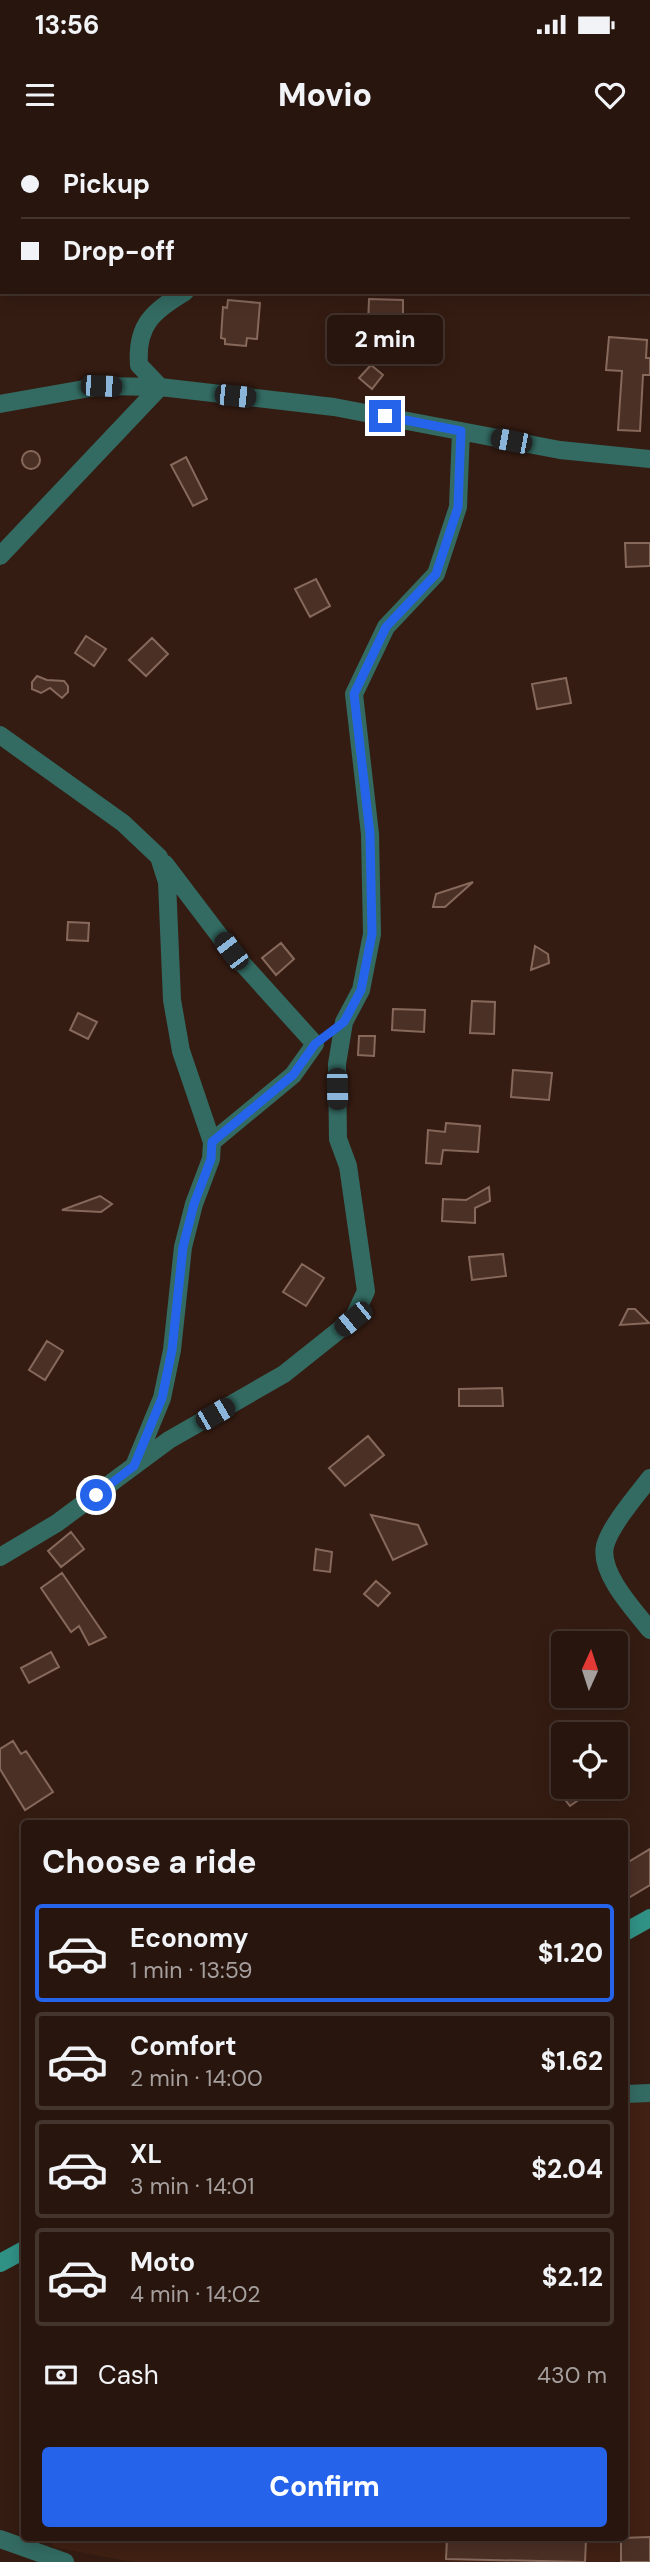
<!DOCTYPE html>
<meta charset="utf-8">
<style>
body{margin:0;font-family:"DM Sans",sans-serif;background:#301e17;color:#f1f3f6;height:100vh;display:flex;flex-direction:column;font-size:26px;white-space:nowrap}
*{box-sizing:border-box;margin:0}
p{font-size:23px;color:#a59f9e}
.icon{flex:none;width:38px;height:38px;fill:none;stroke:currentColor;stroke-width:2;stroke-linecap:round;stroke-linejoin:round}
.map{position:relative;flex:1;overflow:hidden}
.panel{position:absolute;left:21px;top:1680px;width:607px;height:721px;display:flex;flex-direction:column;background:#28150e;border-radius:7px;box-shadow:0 4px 18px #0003,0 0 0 2px #44342e}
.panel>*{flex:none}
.top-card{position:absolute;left:0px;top:0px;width:651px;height:154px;box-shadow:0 4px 18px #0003,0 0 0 2px #44342e;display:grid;align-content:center;height:154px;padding:0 21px;background:#28150e}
.needle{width:46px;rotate:3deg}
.controls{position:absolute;left:551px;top:1491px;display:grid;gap:14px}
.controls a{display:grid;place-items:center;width:77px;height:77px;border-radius:7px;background:#28150e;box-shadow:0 4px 18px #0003,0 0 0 2px #44342e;font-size:35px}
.end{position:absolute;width:32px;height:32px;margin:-16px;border:9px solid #2563eb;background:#fff;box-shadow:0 0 0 4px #fff}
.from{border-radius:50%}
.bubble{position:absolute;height:49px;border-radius:7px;background:#28150e;box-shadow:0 4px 18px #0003,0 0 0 2px #44342e;font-size:23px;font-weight:800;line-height:49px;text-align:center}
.car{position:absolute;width:21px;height:42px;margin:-21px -10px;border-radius:9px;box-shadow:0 0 5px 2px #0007;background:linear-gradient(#222 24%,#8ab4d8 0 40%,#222 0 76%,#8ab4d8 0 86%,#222 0)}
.top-card b{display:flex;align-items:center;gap:24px;height:66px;font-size:26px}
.top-card b+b{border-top:2px solid #44342e}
.top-card i{width:18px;height:18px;background:#f1f3f6}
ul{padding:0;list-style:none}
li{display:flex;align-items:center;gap:21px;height:98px;margin:0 14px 10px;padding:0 7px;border:4px solid #44342e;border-radius:7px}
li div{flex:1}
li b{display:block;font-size:26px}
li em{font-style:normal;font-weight:800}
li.current{border-color:#2563eb}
li>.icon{width:63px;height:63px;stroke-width:1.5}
h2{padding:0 21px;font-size:32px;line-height:84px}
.pay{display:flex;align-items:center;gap:18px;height:77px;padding:0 21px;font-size:26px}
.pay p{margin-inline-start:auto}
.cta{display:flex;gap:14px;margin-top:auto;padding:14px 21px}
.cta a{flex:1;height:80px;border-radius:7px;background:#2563eb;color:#fff;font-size:28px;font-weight:800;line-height:80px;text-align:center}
.status{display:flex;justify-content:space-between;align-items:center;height:49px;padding:0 35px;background:#28150e;direction:ltr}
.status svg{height:19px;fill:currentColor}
header{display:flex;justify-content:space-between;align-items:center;height:91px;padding:0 21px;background:#28150e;font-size:32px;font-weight:800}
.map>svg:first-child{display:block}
.built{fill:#402113}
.building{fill:#4b3025;stroke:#87695c;stroke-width:2}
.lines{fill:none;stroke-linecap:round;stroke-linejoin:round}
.street{stroke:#336b62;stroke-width:18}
.secondary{stroke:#309285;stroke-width:18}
.route{stroke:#2563eb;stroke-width:9}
</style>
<div class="status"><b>13:56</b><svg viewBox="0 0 49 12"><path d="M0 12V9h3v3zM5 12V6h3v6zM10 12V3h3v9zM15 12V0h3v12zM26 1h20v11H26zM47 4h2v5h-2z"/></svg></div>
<header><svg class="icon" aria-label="menu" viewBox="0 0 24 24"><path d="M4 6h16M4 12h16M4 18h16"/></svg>Movio<svg class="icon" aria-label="heart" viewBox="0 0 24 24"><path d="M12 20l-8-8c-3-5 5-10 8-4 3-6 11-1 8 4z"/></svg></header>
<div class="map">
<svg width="650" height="2422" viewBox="0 0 650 2422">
<rect width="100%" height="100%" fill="#351c12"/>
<path class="built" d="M625 1960 650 1961V2422H133L53 2407 51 2398H625Z"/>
<path class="building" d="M369 159 403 160V186L368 185Z
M228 160 260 163 257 199 247 198 246 206 225 204V199L221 198 223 167 227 168Z
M609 197 647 200 646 218H650V235H643L640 291 618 290 622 231 606 230Z
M371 225 383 235 372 249 359 238Z
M22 320a9 9 0 1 1 18 0a9 9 0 1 1-18 0Z
M186 317 207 359 193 366 171 325Z
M625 403H650V426L626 427Z
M316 439 330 466 310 477 295 449Z
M86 496 106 509 94 526 75 513Z
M152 498 168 514 146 536 129 520Z
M37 536 47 540 64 541 68 546V552L62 558 50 548 41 553 32 549V542Z
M566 538 571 563 537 569 532 544Z
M473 742 445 767H433L436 754Z
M68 782 89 783 88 801 67 800Z
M281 803 294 819 276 835 262 818Z
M535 806 548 814 549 823 531 830Z
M472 861 495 862 494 894 470 893Z
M393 869 425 870 424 892 392 890Z
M78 873 97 882 88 899 70 890Z
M359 896H375L374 916 358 915Z
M513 930 552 933 549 960 511 957Z
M446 983 480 986 478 1012 443 1010 441 1024 426 1023 428 990 445 992Z
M489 1047 490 1061 475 1068V1083L442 1081 443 1059 466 1060Z
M100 1056 112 1064 101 1072 62 1070Z
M503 1114 506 1136 472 1140 469 1117Z
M302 1124 324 1138 306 1166 283 1152Z
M628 1169H635L649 1183 620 1185Z
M47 1201 63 1211 45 1240 29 1230Z
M502 1248 503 1266H459V1249Z
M368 1296 384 1315 345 1346 329 1328Z
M371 1375 418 1385 427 1404 393 1420Z
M71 1392 84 1409 61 1427 48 1411Z
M316 1409 332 1412 330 1432 314 1430Z
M62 1433 106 1497 89 1505 79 1486 71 1492 41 1448Z
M376 1441 390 1453 378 1466 364 1454Z
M51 1512 59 1527 29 1543 21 1528Z
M13 1601 21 1614 26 1611 53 1652 25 1670 0 1629V1609Z
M555 1647H597L570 1666Z
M650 1709V1745L625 1760V1724Z
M650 2397V2422H621V2398Z
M447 2398 586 2400 585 2422 446 2419Z"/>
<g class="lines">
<path class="street" d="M250 0V2
M399 2 401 0
M0 264 101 246 160 247 334 267 560 310 650 319
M0 416 160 247 139 225C136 185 153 171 185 152
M0 595 123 683 159 717 167 742 172 860 181 911 212 1002 211 1019 194 1064 183 1107 172 1210 162 1258 134 1326
M165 724 231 811 315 904 293 935 212 1002
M650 1338C637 1355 610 1386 605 1406 599 1433 634 1470 650 1490
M0 1417 57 1383 169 1300 284 1234 353 1179 366 1151 348 1026 338 999 337 924 344 882 361 850 372 794 370 694 354 554 386 487 436 434 458 367 461 291
M625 1954 650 1953
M0 2399 65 2422"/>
<path class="secondary" d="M625 1792 650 1778
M0 2123 24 2110"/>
</g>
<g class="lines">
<path class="route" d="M96 1355 134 1326 162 1258 172 1210 183 1107 194 1064 211 1019 212 1002 293 935 315 904 344 882 361 850 372 794 370 694 354 554 386 487 436 434 458 367 461 291 385 276"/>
</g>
</svg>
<div class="controls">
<a><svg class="needle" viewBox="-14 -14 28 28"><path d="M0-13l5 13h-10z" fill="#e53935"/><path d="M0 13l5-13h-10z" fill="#a59f9e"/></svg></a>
<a><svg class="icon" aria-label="locate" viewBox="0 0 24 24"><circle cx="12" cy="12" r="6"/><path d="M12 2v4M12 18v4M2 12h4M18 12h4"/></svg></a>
</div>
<i class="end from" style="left:96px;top:1355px"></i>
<i class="end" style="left:385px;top:276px"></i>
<div class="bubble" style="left:327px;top:175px;width:116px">2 min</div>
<i class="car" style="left:101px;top:246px;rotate:92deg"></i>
<i class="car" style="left:235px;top:256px;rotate:96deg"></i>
<i class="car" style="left:511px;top:301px;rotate:281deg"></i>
<i class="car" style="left:231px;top:811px;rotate:323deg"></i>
<i class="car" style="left:337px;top:949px;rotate:179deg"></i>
<i class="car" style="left:353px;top:1179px;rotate:231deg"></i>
<i class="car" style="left:215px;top:1274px;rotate:60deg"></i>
<div class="top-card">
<b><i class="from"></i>Pickup</b>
<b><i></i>Drop-off</b>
</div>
<section class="panel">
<h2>Choose a ride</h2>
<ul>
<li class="current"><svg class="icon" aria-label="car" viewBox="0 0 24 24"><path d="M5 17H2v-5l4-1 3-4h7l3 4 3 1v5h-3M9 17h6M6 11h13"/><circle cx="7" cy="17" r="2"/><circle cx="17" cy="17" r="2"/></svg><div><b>Economy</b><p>1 min · 13:59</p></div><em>$1.20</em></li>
<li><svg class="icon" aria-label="car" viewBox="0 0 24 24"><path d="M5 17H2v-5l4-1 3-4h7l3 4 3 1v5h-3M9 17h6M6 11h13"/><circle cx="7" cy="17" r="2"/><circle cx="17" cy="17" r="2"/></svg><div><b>Comfort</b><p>2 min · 14:00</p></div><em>$1.62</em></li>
<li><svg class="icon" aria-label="car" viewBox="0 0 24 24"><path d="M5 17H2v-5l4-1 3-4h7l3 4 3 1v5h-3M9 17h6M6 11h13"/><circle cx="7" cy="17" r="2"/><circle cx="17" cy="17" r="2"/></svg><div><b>XL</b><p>3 min · 14:01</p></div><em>$2.04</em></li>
<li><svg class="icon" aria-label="car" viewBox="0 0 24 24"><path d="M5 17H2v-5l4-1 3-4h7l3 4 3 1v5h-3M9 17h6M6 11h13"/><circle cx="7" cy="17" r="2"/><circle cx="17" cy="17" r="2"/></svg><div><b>Moto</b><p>4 min · 14:02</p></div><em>$2.12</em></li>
</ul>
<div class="pay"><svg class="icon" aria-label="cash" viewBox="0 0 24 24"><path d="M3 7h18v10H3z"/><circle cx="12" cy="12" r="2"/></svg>Cash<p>430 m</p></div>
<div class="cta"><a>Confirm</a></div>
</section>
</div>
